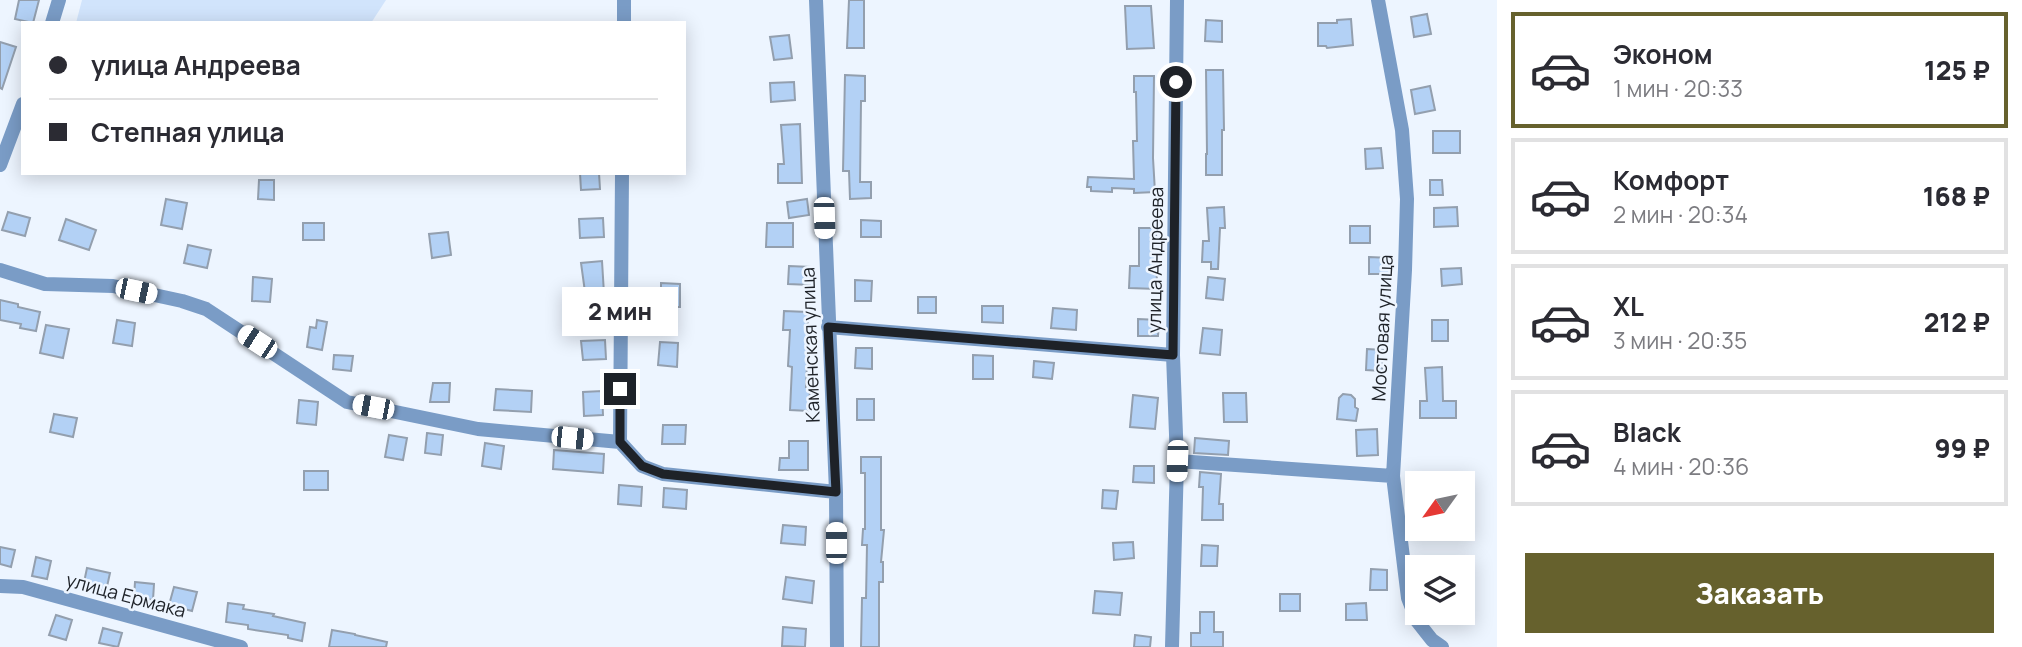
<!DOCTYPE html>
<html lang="ru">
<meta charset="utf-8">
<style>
body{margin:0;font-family:Manrope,sans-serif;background:#f2f2f3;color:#2b2b33;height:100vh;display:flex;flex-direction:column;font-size:26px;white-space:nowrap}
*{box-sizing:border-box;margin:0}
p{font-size:23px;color:#7c7c81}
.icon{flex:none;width:38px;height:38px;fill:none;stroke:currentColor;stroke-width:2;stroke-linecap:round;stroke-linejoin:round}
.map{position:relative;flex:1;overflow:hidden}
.details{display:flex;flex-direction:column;background:#fff;width:525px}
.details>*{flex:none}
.banner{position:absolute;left:21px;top:21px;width:665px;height:154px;border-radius:0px;box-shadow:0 4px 18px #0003;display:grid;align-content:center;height:154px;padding:0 28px;background:#fff}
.needle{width:46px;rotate:237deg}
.tools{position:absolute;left:1405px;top:471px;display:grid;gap:14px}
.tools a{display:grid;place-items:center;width:70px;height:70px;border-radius:0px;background:#fff;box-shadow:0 4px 18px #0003;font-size:35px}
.end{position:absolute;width:32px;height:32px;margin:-16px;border:9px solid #1e2228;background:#fff;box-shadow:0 0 0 4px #fff}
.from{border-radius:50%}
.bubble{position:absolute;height:49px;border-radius:0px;background:#fff;box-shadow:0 4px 18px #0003;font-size:23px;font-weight:800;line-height:49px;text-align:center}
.car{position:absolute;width:21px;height:42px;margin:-21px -10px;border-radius:9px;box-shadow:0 0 5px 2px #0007;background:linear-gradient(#fff 24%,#345 0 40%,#fff 0 76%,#345 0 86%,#fff 0)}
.banner b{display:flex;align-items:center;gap:24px;height:66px;font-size:26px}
.banner b+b{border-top:2px solid #e1e1e2}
.banner i{width:18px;height:18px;background:#2b2b33}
ul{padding:12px 0 0;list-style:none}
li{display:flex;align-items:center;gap:21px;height:116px;margin:0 14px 10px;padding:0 14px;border:4px solid #e1e1e2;border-radius:0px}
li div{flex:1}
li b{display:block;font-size:26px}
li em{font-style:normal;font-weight:800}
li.on{border-color:#66612d}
li>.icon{width:63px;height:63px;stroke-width:1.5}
.button{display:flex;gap:14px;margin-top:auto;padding:14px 28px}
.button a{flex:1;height:80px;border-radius:0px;background:#66612d;color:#fff;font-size:28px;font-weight:800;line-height:80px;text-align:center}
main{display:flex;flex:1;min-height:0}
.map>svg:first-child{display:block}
.green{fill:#d1e4fc}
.building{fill:#b3d1f5;stroke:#939fae;stroke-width:2}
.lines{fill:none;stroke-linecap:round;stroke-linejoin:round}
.street{stroke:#7a9cc6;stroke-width:14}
.route{stroke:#1e2228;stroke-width:9}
.labels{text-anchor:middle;stroke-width:5;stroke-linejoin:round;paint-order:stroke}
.street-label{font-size:19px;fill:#1e2228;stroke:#edf5ff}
</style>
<main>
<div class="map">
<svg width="1497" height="647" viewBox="0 0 1497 647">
<rect width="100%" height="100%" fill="#edf5ff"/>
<path class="green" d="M82 0H386L371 23H76Z"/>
<path class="building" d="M19 0H39L33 23 15 19Z
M849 0H864V48H847Z
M1125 6H1151L1154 48 1127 49Z
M1427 14 1431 34 1414 37 1411 17Z
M1351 19 1353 45 1327 48 1326 46H1318V23H1337V20Z
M1206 20 1222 21V42L1205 41Z
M789 35 792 58 774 60 770 37Z
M0 42 16 47 2 89 0 88Z
M1206 70H1223L1224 130H1222V175H1206V154H1207Z
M845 75 865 76V101H861L860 182H871V198L850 199 849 171H843Z
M1134 76H1154L1153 158 1155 192 1134 193V189L1112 188V192L1091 191V187H1087L1088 177 1134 179 1133 141H1137L1136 92H1134Z
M794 82 795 100 771 102 770 83Z
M1430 86 1435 110 1415 114 1411 90Z
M800 124 802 183H778V164H784L781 125Z
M1433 131H1460V153H1433Z
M1381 148 1383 168 1366 169 1365 149Z
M580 173H599L600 189 581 190Z
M259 180H274V200L258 199Z
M1430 180H1442L1443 195H1430Z
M166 199 187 203 182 229 161 225Z
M807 199 809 215 789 218 787 202Z
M1224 207 1225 228H1220L1218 269H1211V262H1202L1203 241H1209L1207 208Z
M1457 207 1458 226 1434 227V208Z
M8 212 30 218 25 236 2 230Z
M603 218 604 237 580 238 579 219Z
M66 219 96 230 89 250 59 240Z
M861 220 881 221V237H861Z
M303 223H324V240H303Z
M767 223H793V247H766Z
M1350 226H1370V243H1350Z
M1139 228H1156L1157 289 1129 288 1130 266H1139Z
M448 232 451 255 432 258 429 234Z
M188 245 211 250 207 268 184 263Z
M1369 257 1390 258V274H1369Z
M602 261 605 310 582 311 581 292H585L581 263Z
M789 266 811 267V285L788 284Z
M1461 268 1462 284 1442 286 1441 269Z
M253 277 272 279 270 302 252 301Z
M1208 277 1225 279 1223 300 1206 298Z
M855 280 872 281 871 301H855Z
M661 283 680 284V307H661Z
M918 297H936V313H918Z
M0 300 18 304V307L40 312 36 331 20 328 21 324 0 320Z
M982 306H1003V323L982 322Z
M1053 308 1077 310 1076 330 1051 328Z
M784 311 808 312 807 344H808L806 387H810L809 411 790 410 792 367 788 366 790 330H783Z
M1138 319 1159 320 1158 336H1138Z
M117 320 135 323 132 346 113 343Z
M317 320 327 322 322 350 307 347 310 327 316 328Z
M1432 320H1448V341H1432Z
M46 325 69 329 63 358 40 353Z
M1203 328 1222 330 1220 355 1200 353Z
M605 340 606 359 583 360 581 341Z
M660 342 678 343 677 367 658 365Z
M856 348H872V369L855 368Z
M1367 349 1383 350 1382 371 1366 370Z
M334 355 353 356 351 371 333 369Z
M973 355 993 356V379H973Z
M1034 361 1054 363 1052 379 1033 377Z
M1442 367 1443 401H1456V418H1420V401H1427L1425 368Z
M433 383H450L449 402H430Z
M496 389 532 391 531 412 494 410Z
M602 391 603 415 584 416 583 392Z
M1223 393H1246L1247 422H1224Z
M1343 394 1351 395 1355 399V407L1358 409 1356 421 1337 419 1339 398Z
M1133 395 1158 398 1155 429 1130 427Z
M857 399H874V420H857Z
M299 400 318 402 316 425 297 423Z
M54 414 77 418 73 437 50 432Z
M663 425H686L685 444H662Z
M1377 429 1378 455 1357 456 1356 430Z
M427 433 443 435 441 455 425 453Z
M389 435 407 438 403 460 385 457Z
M1195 438 1229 441 1228 455 1194 453Z
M789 441H808V470H779L780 458H789Z
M485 443 504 446 501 469 482 466Z
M554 450 604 454 603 473 553 469Z
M861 457H881V530H884L881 562H883V582H879V647H861L862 598H866L867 545H862L863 529H865V473H861Z
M1134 466H1154V483L1133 482Z
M304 471H328V490H304Z
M1200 472 1221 474 1219 504H1223V520H1202L1203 487H1199Z
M619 485 642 487 641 506 618 504Z
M664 488 687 490 686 509 663 507Z
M1103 490 1118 491 1116 509 1102 508Z
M783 525 806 527 805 545 781 543Z
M1133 542 1134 558 1114 560 1113 543Z
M1202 545 1218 546 1217 566H1201Z
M0 547 15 550 11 567 0 564Z
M36 557 51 561 47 579 32 576Z
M87 568 110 573 106 591 83 587Z
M1371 569 1387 570V590H1370Z
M786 577 814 581 812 603 783 599Z
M135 582 154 584 153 600 134 597Z
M174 587 197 592 192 611 169 605Z
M1095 591 1122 593 1120 615 1093 613Z
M1280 594H1300V611H1280Z
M228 603 244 605 243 609 274 614 273 616 305 623 302 641 288 638V635L248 629V625L226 622Z
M1366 603 1367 620H1346V604Z
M1200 612H1214V632H1223V647H1191V633H1200Z
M56 615 72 620 66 640 49 635Z
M783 627 806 629 805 647 782 646Z
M103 628 122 633 118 647 99 643Z
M332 630 355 634V635L387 642 386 647H329Z
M1135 635 1151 637 1150 647H1134Z"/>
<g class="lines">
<path class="street" d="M816 0 836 492 837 647
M1378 0 1402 130 1407 199 1405 270 1393 476 1408 598 1417 621 1432 640 1442 647
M52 23 59 0
M624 23V0
M0 165 23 104
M0 270 45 284 113 286 182 301 206 309 347 402 478 429 620 442 642 466 663 474 836 492
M828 327 1173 355
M620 442 622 173
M1177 461 1393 476
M0 586 23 587 241 647
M1172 647 1177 461 1173 355 1177 0"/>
</g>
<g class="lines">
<path class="route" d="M620 389V442L642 466 663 474 836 492 828 327 1173 355 1176 82"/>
</g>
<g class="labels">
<g class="street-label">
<text transform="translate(1155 260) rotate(-89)" y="7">улица Андреева</text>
<text transform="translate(1382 328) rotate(-87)" y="7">Мостовая улица</text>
<text transform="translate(810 345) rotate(-92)" y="7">Каменская улица</text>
<text transform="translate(126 595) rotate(15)" y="7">улица Ермака</text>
</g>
</g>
</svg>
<div class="tools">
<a><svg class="needle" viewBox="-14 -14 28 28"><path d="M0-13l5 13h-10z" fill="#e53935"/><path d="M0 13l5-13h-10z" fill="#7c7c81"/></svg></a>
<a><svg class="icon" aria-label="layers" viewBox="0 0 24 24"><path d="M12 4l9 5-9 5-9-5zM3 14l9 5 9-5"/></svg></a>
</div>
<i class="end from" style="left:1176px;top:82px"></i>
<i class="end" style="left:620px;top:389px"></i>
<div class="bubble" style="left:562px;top:287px;width:116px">2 мин</div>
<i class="car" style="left:824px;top:218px;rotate:178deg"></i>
<i class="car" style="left:136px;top:291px;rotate:102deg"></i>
<i class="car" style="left:257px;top:342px;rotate:303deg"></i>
<i class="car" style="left:373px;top:407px;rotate:281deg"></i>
<i class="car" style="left:572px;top:438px;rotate:96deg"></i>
<i class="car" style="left:1177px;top:461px;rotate:182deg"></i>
<i class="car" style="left:836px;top:543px;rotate:0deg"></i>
<div class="banner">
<b><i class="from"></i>улица Андреева</b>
<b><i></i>Степная улица</b>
</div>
</div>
<section class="details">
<ul>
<li class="on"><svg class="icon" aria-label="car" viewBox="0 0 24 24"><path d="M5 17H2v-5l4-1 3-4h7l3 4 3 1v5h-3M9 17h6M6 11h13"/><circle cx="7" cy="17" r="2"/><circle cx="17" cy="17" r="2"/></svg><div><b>Эконом</b><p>1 мин · 20:33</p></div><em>125 ₽</em></li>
<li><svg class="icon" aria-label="car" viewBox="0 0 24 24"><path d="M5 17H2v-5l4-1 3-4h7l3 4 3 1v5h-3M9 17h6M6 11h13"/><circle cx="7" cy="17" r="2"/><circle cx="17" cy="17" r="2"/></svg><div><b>Комфорт</b><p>2 мин · 20:34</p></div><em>168 ₽</em></li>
<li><svg class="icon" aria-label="car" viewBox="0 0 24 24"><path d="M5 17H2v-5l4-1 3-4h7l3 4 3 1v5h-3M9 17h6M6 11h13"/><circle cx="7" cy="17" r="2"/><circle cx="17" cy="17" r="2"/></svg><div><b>XL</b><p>3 мин · 20:35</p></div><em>212 ₽</em></li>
<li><svg class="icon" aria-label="car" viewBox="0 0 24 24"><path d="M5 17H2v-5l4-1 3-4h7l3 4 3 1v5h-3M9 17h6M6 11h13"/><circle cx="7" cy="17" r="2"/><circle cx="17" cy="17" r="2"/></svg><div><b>Black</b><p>4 мин · 20:36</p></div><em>99 ₽</em></li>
</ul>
<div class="button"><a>Заказать</a></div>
</section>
</main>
